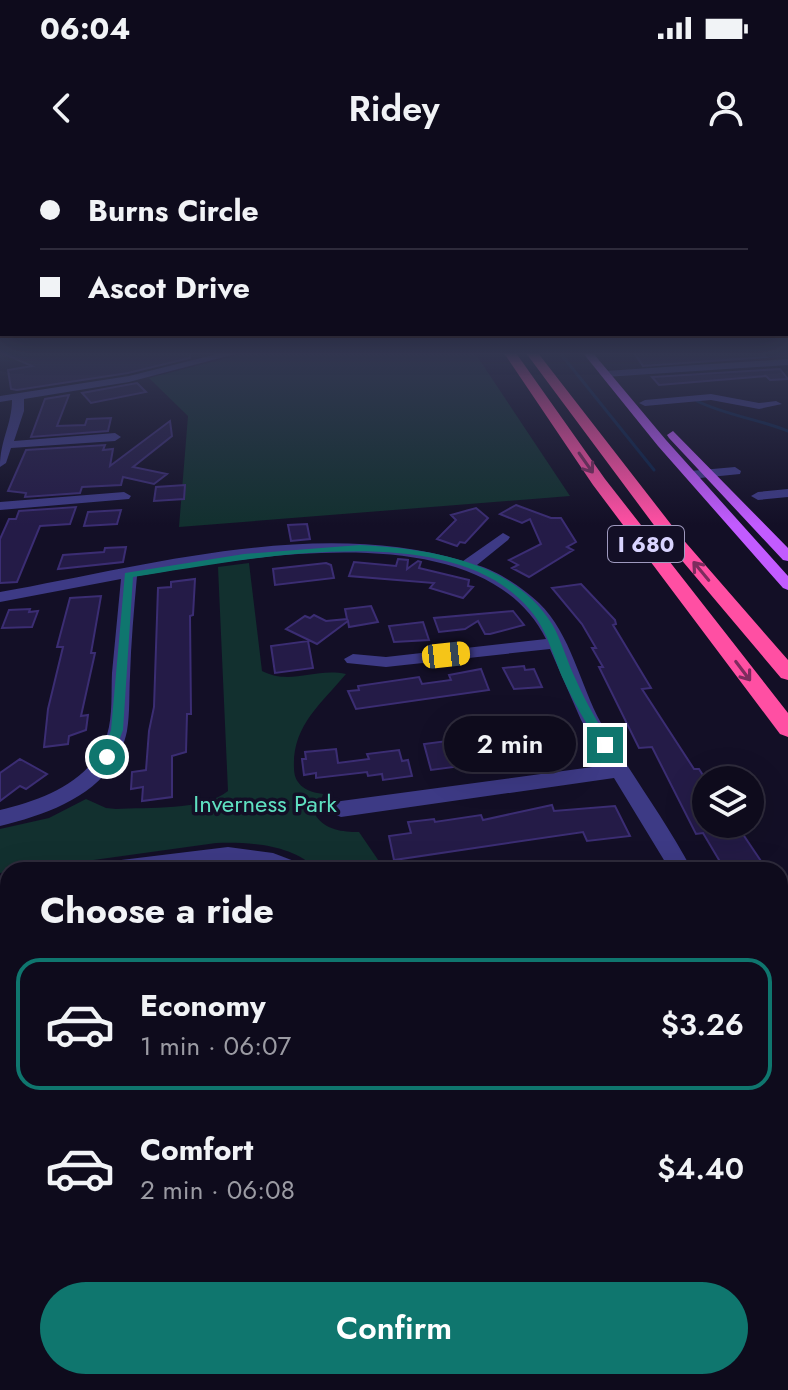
<!DOCTYPE html>
<meta charset="utf-8">
<style>
body{margin:0;font-family:Jost,sans-serif;background:#171425;color:#f1f3f6;height:100vh;display:flex;flex-direction:column;font-size:30px;white-space:nowrap}
*{box-sizing:border-box;margin:0}
p{font-size:26px;color:#9b9ba3}
.icon{flex:none;width:44px;height:44px;fill:none;stroke:currentColor;stroke-width:2;stroke-linecap:round;stroke-linejoin:round}
.map{position:relative;flex:1;overflow:hidden}
.drawer{position:absolute;left:0px;top:702px;width:788px;height:528px;display:flex;flex-direction:column;background:#0e0b1c;border-radius:24px 24px 0 0;box-shadow:0 8px 32px #0002,0 0 0 2px #2e2b3b}
.drawer>*{flex:none}
.banner{position:absolute;left:0px;top:0px;width:788px;height:176px;box-shadow:0 8px 32px #0002,0 0 0 2px #2e2b3b;display:grid;align-content:center;height:176px;padding:0 40px;background:#0e0b1c}
.controls{position:absolute;left:692px;top:606px;display:grid;gap:16px}
.controls a{display:grid;place-items:center;width:72px;height:72px;border-radius:50%;background:#0e0b1c;box-shadow:0 8px 32px #0002,0 0 0 2px #2e2b3b;font-size:40px}
.end{position:absolute;width:36px;height:36px;margin:-18px;border:10px solid #0f766e;background:#fff;box-shadow:0 0 0 4px #fff}
.from{border-radius:50%}
.bubble{position:absolute;height:56px;border-radius:28px;background:#0e0b1c;box-shadow:0 8px 32px #0002,0 0 0 2px #2e2b3b;font-size:26px;font-weight:600;line-height:56px;text-align:center}
.car{position:absolute;width:24px;height:48px;margin:-24px -12px;border-radius:10px;box-shadow:0 0 6px 2px #0007;background:linear-gradient(#f5c518 24%,#345 0 40%,#f5c518 0 76%,#345 0 86%,#f5c518 0)}
.banner b{display:flex;align-items:center;gap:28px;height:76px;font-size:30px}
.banner b+b{border-top:2px solid #2e2b3b}
.banner i{width:20px;height:20px;background:#f1f3f6}
ul{padding:0;list-style:none}
li{display:flex;align-items:center;gap:24px;height:132px;margin:0 16px 12px;padding:0 24px;border:4px solid transparent;border-radius:24px}
li div{flex:1}
li b{display:block;font-size:30px}
li em{font-style:normal;font-weight:600}
li.active{border-color:#0f766e}
li>.icon{width:72px;height:72px;stroke-width:1.5}
h2{padding:0 40px;font-size:36px;line-height:96px}
.button{display:flex;gap:16px;margin-top:auto;padding:16px 40px}
.button a{flex:1;height:92px;border-radius:48px;background:#0f766e;color:#fff;font-size:32px;font-weight:600;line-height:92px;text-align:center}
.status{display:flex;justify-content:space-between;align-items:center;height:56px;padding:0 40px;background:#0e0b1c;direction:ltr}
.status svg{height:22px;fill:currentColor}
header{display:flex;justify-content:space-between;align-items:center;height:104px;padding:0 40px;background:#0e0b1c;font-size:36px;font-weight:600}
.map>svg:first-child{display:block}
.green{fill:#12302f}
.lines{fill:none;stroke-linecap:round;stroke-linejoin:round}
.stream{stroke:#0c2248;stroke-width:3}
.building{fill:#241b47;stroke:#3b2d73;stroke-width:2}
.minor{fill:#3d3a85;fill-rule:evenodd}
.major{fill:#c25bff;fill-rule:evenodd}
.highway{fill:#ff4fa3;fill-rule:evenodd}
.oneway{stroke:#7d2c5e}
.route{fill:#0f766e}
.labels{text-anchor:middle;stroke-width:7;stroke-linejoin:round;paint-order:stroke}
.shield{fill:#130f26;stroke:#9e99be;stroke-width:2}
.shield-label{font-size:22px;font-weight:bold;fill:#d9d4ff}
.park-label{font-size:24px;fill:#5fe0c0;stroke:#130f26}
</style>
<div class="status"><b>06:04</b><svg viewBox="0 0 49 12"><path d="M0 12V9h3v3zM5 12V6h3v6zM10 12V3h3v9zM15 12V0h3v12zM26 1h20v11H26zM47 4h2v5h-2z"/></svg></div>
<header><svg class="icon" aria-label="back" viewBox="0 0 24 24"><path d="M15 5l-7 7 7 7"/></svg>Ridey<svg class="icon" aria-label="person" viewBox="0 0 24 24"><circle cx="12" cy="8" r="4"/><path d="M4 21q1-7 8-7t8 7"/></svg></header>
<div class="map">
<svg width="788" height="1230" viewBox="0 0 788 1230">
<rect width="100%" height="100%" fill="#130f26"/>
<path class="green" d="M247 193H475L570 336 179 367 188 256 149 218Z
M249 403 262 511C291 526 315 507 346 514 321 544 292 566 294 608 294 626 308 632 323 634L316 656C326 670 342 672 359 672L385 710H318C292 684 250 682 216 683L0 713V669L49 658 86 639 106 648 116 649C147 647 203 651 228 631L218 407Z"/>
<g class="lines">
<path class="stream" d="M560 193 654 310
M697 241C725 255 758 259 788 271"/>
</g>
<path class="building" d="M2 193H190V198L128 213 17 230 11 229 8 210 32 206Z
M634 193H760L766 197 643 206Z
M780 209 788 219 770 220 766 216 659 225 652 217Z
M137 223 146 232 91 243 82 233Z
M69 235 57 266 85 265 87 259 111 258 108 271 31 277 45 239Z
M170 261 172 276 133 307 167 314 154 324 123 317 121 325 82 327 80 333 25 337 26 333 8 331 26 290 105 285 103 290 113 289 110 306Z
M185 325 184 339 154 341 156 327Z
M516 345 551 358H561L576 382 567 387 573 390 529 417 512 408 518 405 509 400 541 384 530 359 522 363 500 354Z
M76 347 70 364 40 366 17 422 0 423V379L9 359H16L19 351Z
M476 348 488 358 465 383 460 382 457 386 437 379 456 360 451 355Z
M121 350 117 364 84 366 88 352Z
M307 364 310 379 291 381 288 365Z
M126 387 123 402 58 409 63 395 104 392 105 388Z
M398 399 408 400 407 409 418 401 421 402 419 408 469 420 468 426 473 427 463 438 430 428 434 423 349 416 354 402 396 406Z
M326 403 331 405 334 418 275 425 273 409Z
M195 419 193 455 190 456 191 554H187L186 592 172 596V637L142 641 143 627 131 629 132 612 146 610 149 571 154 547 158 428 171 427V422Z
M581 424 615 460 616 464 613 465 651 528 642 529 694 609H699L706 620V664H736L767 710H725L703 673 696 674 652 587 639 588 599 507H603L592 488H596L582 464 552 428Z
M101 436 91 493H95L81 556 88 555 86 570 69 576 68 584 44 587 48 549 63 487H57L70 438Z
M371 446 378 462 349 467 348 461 317 484 286 469 305 456 310 458 314 455 326 461 347 459 345 449Z
M30 449 29 452 38 451 32 467 2 468 9 450Z
M513 451 524 465 490 474H485L478 461 465 469 439 472 434 458Z
M423 462 429 480 394 482 389 466Z
M308 481 313 508 275 513 271 486Z
M524 506 525 510 534 509 542 527 514 529 503 508Z
M481 509 489 530 356 549 348 531 359 530 358 526 419 517 422 524 451 520 449 515Z
M562 566 571 587 560 588 563 596 453 603 454 607 431 610 424 584Z
M336 589 338 603 369 599 367 594 399 590 402 601 408 600 412 616 383 620 382 614 368 616 367 612 316 618V613L304 615 302 599H306L305 592Z
M20 599 47 614 26 629 20 626 0 641V613Z
M552 645 554 651 615 646 630 676 587 681 583 672 394 700 389 676 411 673 408 662 434 659 435 662 481 655 483 660Z"/>
<g class="lines">
<path class="minor" d="M221 193H239L129 222 24 239V251L14 281 115 273 121 277 115 281 11 288 6 303 0 307C0 280 12 264 12 240L0 242V236L129 216Z
M788 199V205L605 217 600 214 605 211Z
M711 234 759 243 776 241 782 244 759 249 711 240 645 246 639 243 645 240Z
M735 307 741 311 740 314 690 319 684 315 690 311Z
M788 329V337L758 340 751 336 758 332Z
M124 332 131 336 129 339 0 350V342Z
M503 373 510 377 508 380 477 405C498 411 523 428 539 443 571 474 580 525 601 563 630 613 665 659 692 710H670L614 618 341 657 334 654 331 649 334 644 341 641 607 605 581 560 550 489 386 507 347 503 344 499 353 494 386 497 546 479C483 352 248 397 137 416 134 449 131 482 130 516 129 534 130 553 127 571 114 631 53 653 0 666V650C43 640 93 621 107 575 113 555 111 533 112 513 115 481 118 450 121 419L0 442V432C146 406 317 357 463 401Z
M228 687 273 693 302 704 305 710H271L228 704 166 710H102L105 704 113 701Z
M8 715V733L0 734V716Z
M780 1022 788 1025V1056L780 1053Z
M397 1222H431L433 1230H399Z
M566 1222H618L615 1230H563Z"/>
<path class="major" d="M583 193H593L666 280 788 416V430L783 428 658 286Z
M673 271 788 388V401L783 400 669 278 667 275Z"/>
<path class="highway" d="M504 193H516L605 319 788 553V577L780 574 593 325Z
M526 193H538L680 376 788 500V520L781 518 668 384Z"/>
</g>
<defs><path id="oneway-shaft" d="M-6 0H5M1.5-3L5.5 0L1.5 3" fill="none" stroke-width="1.6" stroke-linecap="round" stroke-linejoin="round" transform="scale(2)"/></defs>
<g class="oneway">
<use href="#oneway-shaft" transform="translate(586 303) rotate(55)"/>
<use href="#oneway-shaft" transform="translate(701 411) rotate(-130)"/>
<use href="#oneway-shaft" transform="translate(743 511) rotate(53)"/>
</g>
<linearGradient id="sky" x2="0" y2="1"><stop stop-color="#0a0815"/><stop offset="0.53" stop-color="#333752"/><stop offset="1" stop-color="#333752" stop-opacity="0"/></linearGradient>
<rect width="788" height="365" fill="url(#sky)"/>
<path class="route" d="M360 385C429 389 512 400 552 464 562 481 567 502 576 520 586 543 599 564 611 585L609 588H601L599 585C587 564 574 543 564 521 553 497 548 471 530 450 451 354 240 401 133 417L123 570 112 600H103L101 597 111 570 125 413 244 394Z"/>
<g class="labels">
<rect class="shield" x="608" y="366" width="76" height="36" rx="6"/>
<g class="shield-label">
<text x="646" y="392">I 680</text>
</g>
<g class="park-label">
<text x="265" y="652">Inverness Park</text>
</g>
</g>
</svg>
<div class="controls">
<a><svg class="icon" aria-label="layers" viewBox="0 0 24 24"><path d="M12 4l9 5-9 5-9-5zM3 14l9 5 9-5"/></svg></a>
</div>
<i class="end from" style="left:107px;top:597px"></i>
<i class="end" style="left:605px;top:585px"></i>
<div class="bubble" style="left:444px;top:556px;width:132px">2 min</div>
<i class="car" style="left:446px;top:495px;rotate:84deg"></i>
<div class="banner">
<b><i class="from"></i>Burns Circle</b>
<b><i></i>Ascot Drive</b>
</div>
<section class="drawer">
<h2>Choose a ride</h2>
<ul>
<li class="active"><svg class="icon" aria-label="car" viewBox="0 0 24 24"><path d="M5 17H2v-5l4-1 3-4h7l3 4 3 1v5h-3M9 17h6M6 11h13"/><circle cx="7" cy="17" r="2"/><circle cx="17" cy="17" r="2"/></svg><div><b>Economy</b><p>1 min · 06:07</p></div><em>$3.26</em></li>
<li><svg class="icon" aria-label="car" viewBox="0 0 24 24"><path d="M5 17H2v-5l4-1 3-4h7l3 4 3 1v5h-3M9 17h6M6 11h13"/><circle cx="7" cy="17" r="2"/><circle cx="17" cy="17" r="2"/></svg><div><b>Comfort</b><p>2 min · 06:08</p></div><em>$4.40</em></li>
</ul>
<div class="button"><a>Confirm</a></div>
</section>
</div>
